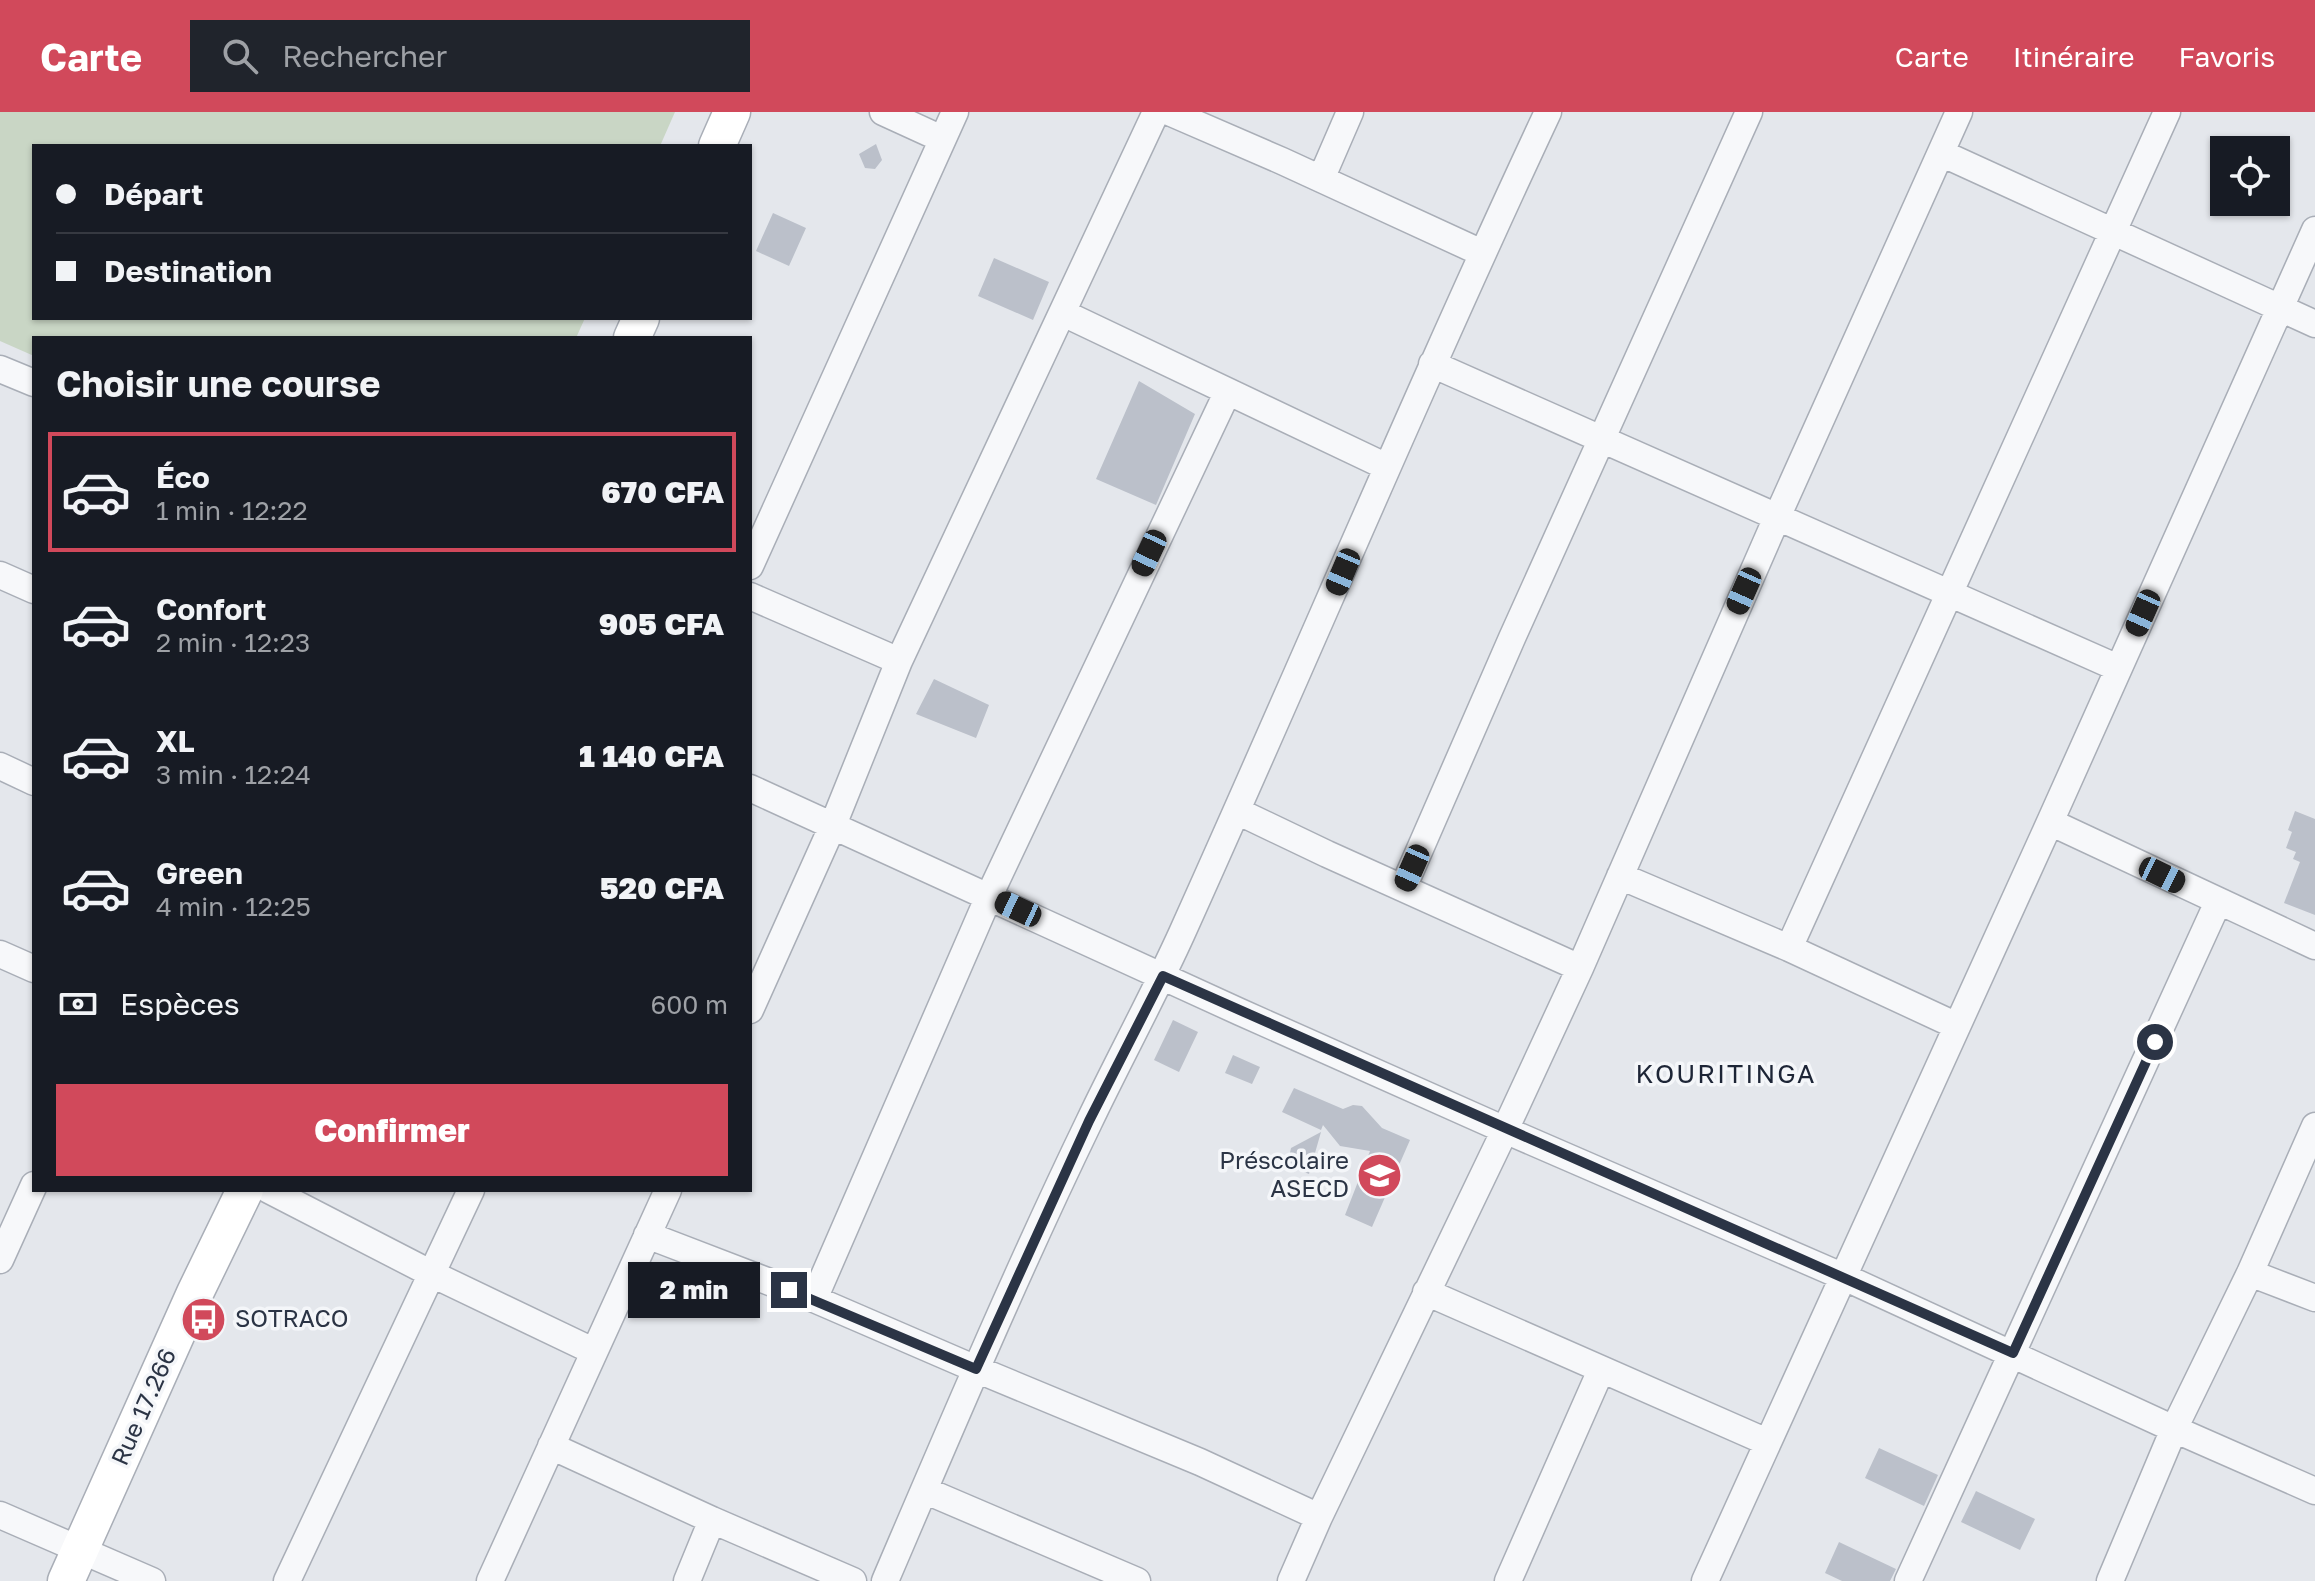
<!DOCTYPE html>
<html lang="fr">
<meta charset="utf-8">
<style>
body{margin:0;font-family:"Golos Text",sans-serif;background:#20242c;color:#f1f3f6;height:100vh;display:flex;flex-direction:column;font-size:30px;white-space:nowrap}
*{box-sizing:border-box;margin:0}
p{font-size:26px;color:#9ea1a6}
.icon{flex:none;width:44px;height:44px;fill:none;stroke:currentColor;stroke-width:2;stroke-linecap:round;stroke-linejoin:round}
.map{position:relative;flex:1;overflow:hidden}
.drawer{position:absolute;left:32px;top:224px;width:720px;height:856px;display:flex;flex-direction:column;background:#171b24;border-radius:0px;box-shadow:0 2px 6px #0004}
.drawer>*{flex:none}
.hud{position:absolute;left:32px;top:32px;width:720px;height:176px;border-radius:0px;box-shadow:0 2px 6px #0004;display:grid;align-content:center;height:176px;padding:0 24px;background:#171b24}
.controls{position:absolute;left:2210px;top:24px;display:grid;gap:16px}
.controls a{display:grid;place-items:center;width:80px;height:80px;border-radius:0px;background:#171b24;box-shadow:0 2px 6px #0004;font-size:40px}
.end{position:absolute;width:36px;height:36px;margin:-18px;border:10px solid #2b3445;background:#fff;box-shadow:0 0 0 4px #fff}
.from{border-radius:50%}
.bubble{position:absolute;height:56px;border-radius:0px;background:#171b24;box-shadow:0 2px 6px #0004;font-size:26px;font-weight:800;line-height:56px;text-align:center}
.car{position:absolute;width:24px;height:48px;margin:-24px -12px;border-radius:10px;box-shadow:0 0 6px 2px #0007;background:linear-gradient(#222 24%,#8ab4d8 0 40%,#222 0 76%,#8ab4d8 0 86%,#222 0)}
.hud b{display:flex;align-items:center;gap:28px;height:76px;font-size:30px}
.hud b+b{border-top:2px solid #363941}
.hud i{width:20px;height:20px;background:#f1f3f6}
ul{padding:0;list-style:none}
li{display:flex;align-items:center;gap:24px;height:120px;margin:0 16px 12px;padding:0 8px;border:4px solid transparent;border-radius:0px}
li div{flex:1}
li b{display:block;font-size:30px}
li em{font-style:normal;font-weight:800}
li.selected{border-color:#d1495b}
li>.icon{width:72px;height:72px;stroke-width:1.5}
h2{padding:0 24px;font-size:36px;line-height:96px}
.pay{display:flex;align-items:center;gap:20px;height:88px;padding:0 24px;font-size:30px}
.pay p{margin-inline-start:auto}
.cta{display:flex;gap:16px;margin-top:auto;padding:16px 24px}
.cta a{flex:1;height:92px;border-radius:0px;background:#d1495b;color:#fff;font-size:32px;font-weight:800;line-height:92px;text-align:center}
header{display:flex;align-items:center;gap:48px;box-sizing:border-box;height:112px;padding:0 40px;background:#d1495b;color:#fff}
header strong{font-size:38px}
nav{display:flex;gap:44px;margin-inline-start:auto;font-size:28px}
.search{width:560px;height:72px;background:#20242c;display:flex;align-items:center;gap:20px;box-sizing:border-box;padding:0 28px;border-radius:0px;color:#9ea1a6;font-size:30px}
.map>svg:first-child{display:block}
.green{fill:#c9d6c5}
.building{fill:#bbc0ca}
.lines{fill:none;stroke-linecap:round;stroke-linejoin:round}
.minor-casing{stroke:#a9aeb7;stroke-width:29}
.secondary-casing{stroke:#a9aeb7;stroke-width:39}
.minor{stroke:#f7f8fa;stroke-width:26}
.secondary{stroke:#fff;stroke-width:36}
.route{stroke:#2b3445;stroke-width:10}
.labels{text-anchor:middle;stroke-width:7;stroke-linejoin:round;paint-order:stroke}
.poi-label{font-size:24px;fill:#2b3445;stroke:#f4f6f9;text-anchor:end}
.street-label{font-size:24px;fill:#2b3445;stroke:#f4f6f9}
.neighbourhood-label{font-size:26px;letter-spacing:2px;fill:#1d2536;stroke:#f4f6f9}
</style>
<header>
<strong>Carte</strong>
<div class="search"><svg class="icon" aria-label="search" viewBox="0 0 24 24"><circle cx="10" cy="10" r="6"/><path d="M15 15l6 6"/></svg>Rechercher</div>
<nav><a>Carte</a><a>Itinéraire</a><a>Favoris</a></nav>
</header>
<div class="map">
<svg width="2315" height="1469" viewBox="0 0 2315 1469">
<rect width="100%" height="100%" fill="#e4e7ec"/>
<path class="green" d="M0 0H675L660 34H34V206H585L576 226H34V244L0 229Z"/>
<path class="building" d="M876 32 882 48 875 57 865 56 859 42Z
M773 101 806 116 789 154 756 139Z
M994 146 1049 170 1033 208 978 184Z
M1139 269 1195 302 1156 393 1096 367Z
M934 567 989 593 976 626 916 602Z
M2295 699 2315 707V803L2284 791 2300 750 2293 747 2296 740 2286 736 2292 720 2288 718Z
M1173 908 1198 920 1179 960 1154 948Z
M1233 943 1260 955 1252 972 1225 961Z
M1294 976 1343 997 1353 993 1362 994 1382 1016 1410 1028 1372 1115 1345 1103 1370 1039 1340 1034 1323 1013 1321 1018 1282 1000Z
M1321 1020 1309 1062 1293 1056 1288 1050 1291 1036Z
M1879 1336 1938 1363 1924 1394 1865 1366Z
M1976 1379 2035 1407 2020 1438 1961 1410Z
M1839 1430 1896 1457 1890 1469H1842L1825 1461Z"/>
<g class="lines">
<defs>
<path id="minor" d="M883 0 942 27
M1169 0 1282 49 1482 141
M1941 41 2315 212
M1321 67 1350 0
M1063 201 1387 355
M1432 252 2118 556
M0 257 34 271
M750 454 955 0
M0 463 34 478
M750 484 899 549
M0 654 34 670
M750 676 1240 900 1505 1018 1844 1165 2174 1317 2315 1379
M1237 699 1327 742 1580 856
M2050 710 2315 834
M1620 764 1789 836 1957 914
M1403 776 1512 526 1749 0
M1789 836 2167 0
M0 842 34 857
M750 898 833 713 899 549 1156 0
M269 1078 432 1162 593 1239
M647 1123 814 1187 976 1257 1200 1350 1319 1405
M0 1148 34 1073
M2250 1161 2315 1186
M1426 1180 1767 1330
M814 1187 989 784 1227 281
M551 1334 712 1408 687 1469
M924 1378 1137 1469
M0 1403 152 1469
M712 1408 853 1469
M287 1469 471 1078
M490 1469 668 1078
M885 1469C951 1315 1016 1161 1089 1010 1119 947 1153 885 1182 821 1305 548 1421 271 1548 0
M1291 1469 1319 1405 1505 1018 1580 856 1778 403 1959 0
M1508 1469 1601 1258
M1705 1469 2050 710 2315 118
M1908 1469 2218 790
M2110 1469 2174 1317 2250 1161 2315 1014"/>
<path id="secondary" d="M717 34 732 0
M632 226 641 206
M66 1469 195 1181 245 1078"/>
</defs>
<use href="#minor" class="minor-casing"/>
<use href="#secondary" class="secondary-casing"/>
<use href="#minor" class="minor"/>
<use href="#secondary" class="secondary"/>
</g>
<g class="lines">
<path class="route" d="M789 1178 976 1257 1089 1009 1163 864 2013 1241 2155 930"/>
</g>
<defs>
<symbol id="school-disc" viewBox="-11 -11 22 22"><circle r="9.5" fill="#d1495b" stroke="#f4f6f9"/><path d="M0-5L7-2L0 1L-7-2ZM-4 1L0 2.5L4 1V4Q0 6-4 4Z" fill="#fff"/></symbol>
<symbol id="bus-disc" viewBox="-11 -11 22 22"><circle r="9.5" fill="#d1495b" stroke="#f4f6f9"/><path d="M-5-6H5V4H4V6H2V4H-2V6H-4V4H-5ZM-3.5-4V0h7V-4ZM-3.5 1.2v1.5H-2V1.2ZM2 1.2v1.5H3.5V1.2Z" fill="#fff"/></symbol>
</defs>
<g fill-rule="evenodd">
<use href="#school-disc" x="1354" y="1038" width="51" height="51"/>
<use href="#bus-disc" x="178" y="1182" width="51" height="51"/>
</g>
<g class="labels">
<g class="poi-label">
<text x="1349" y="1057">Préscolaire<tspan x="1349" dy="28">ASECD</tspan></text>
<text x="235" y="1215" text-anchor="start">SOTRACO</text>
</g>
<g class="street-label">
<text transform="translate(144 1295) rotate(-66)" y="8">Rue 17.266</text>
</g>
<g class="neighbourhood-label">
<text x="1726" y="971">KOURITINGA</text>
</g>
</g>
</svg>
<div class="controls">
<a><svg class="icon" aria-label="locate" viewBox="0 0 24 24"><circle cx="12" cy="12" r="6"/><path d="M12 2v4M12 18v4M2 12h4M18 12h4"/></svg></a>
</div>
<i class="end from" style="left:2155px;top:930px"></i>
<i class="end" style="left:789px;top:1178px"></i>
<div class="bubble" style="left:628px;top:1150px;width:132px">2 min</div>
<i class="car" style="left:1149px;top:441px;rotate:205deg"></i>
<i class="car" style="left:1343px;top:460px;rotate:203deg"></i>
<i class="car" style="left:1744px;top:479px;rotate:204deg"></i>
<i class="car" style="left:2143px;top:501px;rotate:204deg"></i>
<i class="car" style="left:1412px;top:756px;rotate:204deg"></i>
<i class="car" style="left:2162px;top:763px;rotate:116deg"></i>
<i class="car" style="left:1018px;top:797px;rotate:295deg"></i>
<div class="hud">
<b><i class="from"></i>Départ</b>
<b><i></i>Destination</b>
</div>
<section class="drawer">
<h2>Choisir une course</h2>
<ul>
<li class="selected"><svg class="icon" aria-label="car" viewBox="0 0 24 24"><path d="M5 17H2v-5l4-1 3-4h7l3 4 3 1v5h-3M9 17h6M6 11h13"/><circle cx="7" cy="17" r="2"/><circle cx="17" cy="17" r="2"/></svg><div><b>Éco</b><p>1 min · 12:22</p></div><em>670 CFA</em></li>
<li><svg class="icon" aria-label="car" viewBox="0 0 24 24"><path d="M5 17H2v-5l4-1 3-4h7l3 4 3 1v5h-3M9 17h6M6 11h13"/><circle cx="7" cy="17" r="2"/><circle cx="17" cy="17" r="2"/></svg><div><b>Confort</b><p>2 min · 12:23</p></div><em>905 CFA</em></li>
<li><svg class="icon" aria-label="car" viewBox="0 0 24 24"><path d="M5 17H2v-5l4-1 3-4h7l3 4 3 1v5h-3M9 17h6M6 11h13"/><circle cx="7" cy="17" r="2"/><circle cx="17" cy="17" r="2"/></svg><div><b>XL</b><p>3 min · 12:24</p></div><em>1 140 CFA</em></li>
<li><svg class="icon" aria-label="car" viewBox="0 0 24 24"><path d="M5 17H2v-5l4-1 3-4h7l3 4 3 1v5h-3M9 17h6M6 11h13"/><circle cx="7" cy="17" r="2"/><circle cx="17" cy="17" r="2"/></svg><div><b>Green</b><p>4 min · 12:25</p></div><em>520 CFA</em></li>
</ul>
<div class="pay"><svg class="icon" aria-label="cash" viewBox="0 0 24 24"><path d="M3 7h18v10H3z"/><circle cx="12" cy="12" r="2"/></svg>Espèces<p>600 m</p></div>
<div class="cta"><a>Confirmer</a></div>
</section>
</div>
